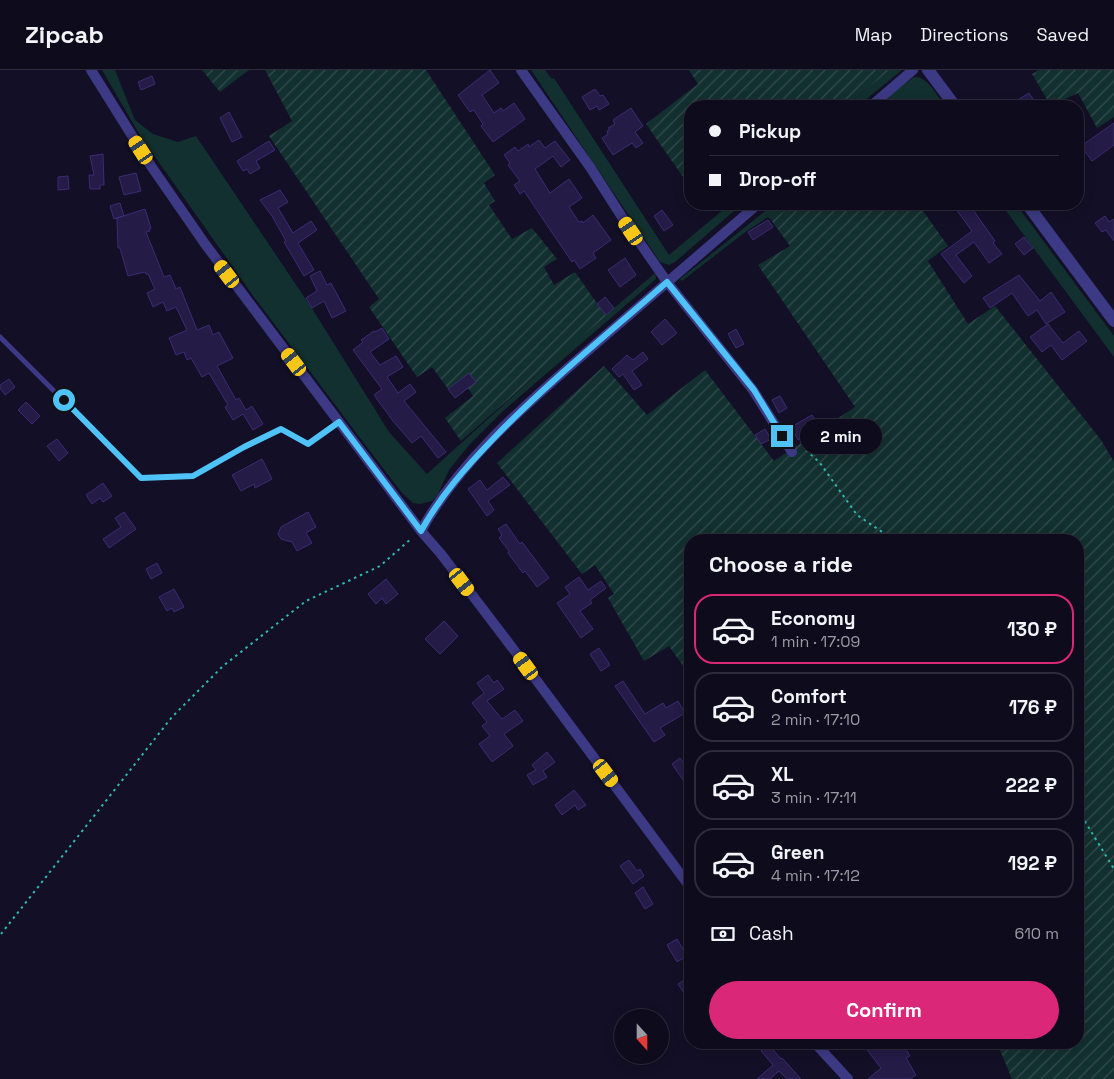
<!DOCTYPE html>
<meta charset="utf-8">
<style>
body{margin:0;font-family:"Space Grotesk",sans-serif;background:#171425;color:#f1f3f6;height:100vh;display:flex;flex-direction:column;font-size:19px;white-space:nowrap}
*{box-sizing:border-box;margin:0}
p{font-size:16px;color:#9b9ba3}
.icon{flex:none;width:28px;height:28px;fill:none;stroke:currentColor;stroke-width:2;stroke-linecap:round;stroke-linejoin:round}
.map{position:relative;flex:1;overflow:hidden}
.panel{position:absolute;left:684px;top:464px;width:400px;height:515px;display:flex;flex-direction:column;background:#0e0b1c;border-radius:20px;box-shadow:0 2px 12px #0003,0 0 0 1px #2e2b3b}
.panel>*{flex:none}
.hud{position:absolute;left:684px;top:30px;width:400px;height:110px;border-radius:20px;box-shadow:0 2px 12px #0003,0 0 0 1px #2e2b3b;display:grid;align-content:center;height:110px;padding:0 25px;background:#0e0b1c}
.needle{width:32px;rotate:159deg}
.controls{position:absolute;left:614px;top:939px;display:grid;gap:10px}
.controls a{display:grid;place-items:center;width:55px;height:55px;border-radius:50%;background:#0e0b1c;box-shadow:0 2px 12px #0003,0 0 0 1px #2e2b3b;font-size:25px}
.end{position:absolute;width:22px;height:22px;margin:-11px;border:6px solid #4fc3f7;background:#111;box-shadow:0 0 0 2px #111}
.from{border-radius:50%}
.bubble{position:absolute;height:35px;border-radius:18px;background:#0e0b1c;box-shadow:0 2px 12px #0003,0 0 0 1px #2e2b3b;font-size:16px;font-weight:800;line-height:35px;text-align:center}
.car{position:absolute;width:15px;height:30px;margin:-15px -8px;border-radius:6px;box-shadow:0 0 4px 1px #0007;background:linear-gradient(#f5c518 24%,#345 0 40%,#f5c518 0 76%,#345 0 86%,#f5c518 0)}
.hud b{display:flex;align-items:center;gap:18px;height:48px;font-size:19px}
.hud b+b{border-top:1px solid #2e2b3b}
.hud i{width:12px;height:12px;background:#f1f3f6}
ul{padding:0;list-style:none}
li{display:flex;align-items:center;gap:15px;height:70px;margin:0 10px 8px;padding:0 15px;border:2px solid #2e2b3b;border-radius:20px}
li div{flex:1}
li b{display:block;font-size:19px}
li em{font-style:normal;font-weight:800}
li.selected{border-color:#db2777}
li>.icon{width:45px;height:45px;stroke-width:1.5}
h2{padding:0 25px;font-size:22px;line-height:60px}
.pay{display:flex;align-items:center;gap:12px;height:55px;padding:0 25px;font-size:19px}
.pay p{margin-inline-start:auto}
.primary-button{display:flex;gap:10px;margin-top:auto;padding:10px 25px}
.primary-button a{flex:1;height:58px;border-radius:30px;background:#db2777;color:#fff;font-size:20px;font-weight:800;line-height:58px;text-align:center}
header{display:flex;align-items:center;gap:30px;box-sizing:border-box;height:70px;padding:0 25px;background:#0e0b1c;border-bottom:1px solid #2e2b3b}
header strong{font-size:24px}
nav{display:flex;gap:28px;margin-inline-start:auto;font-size:18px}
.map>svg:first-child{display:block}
.grass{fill:#12302f}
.garden{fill:url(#garden-furrows)}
.building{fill:#241b47;stroke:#3b2d73}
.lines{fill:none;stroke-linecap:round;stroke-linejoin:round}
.path{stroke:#2fb8b0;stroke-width:2;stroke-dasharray:2.5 4;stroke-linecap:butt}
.service{stroke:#3d3a85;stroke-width:5}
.minor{stroke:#3d3a85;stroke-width:10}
.tertiary{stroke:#3d3a85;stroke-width:12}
.route{stroke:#4fc3f7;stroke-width:6}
</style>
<header>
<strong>Zipcab</strong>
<nav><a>Map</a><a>Directions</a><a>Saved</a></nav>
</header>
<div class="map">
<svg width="1114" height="1009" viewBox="0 0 1114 1009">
<defs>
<pattern id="garden-furrows" width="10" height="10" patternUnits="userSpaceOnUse" patternTransform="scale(1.25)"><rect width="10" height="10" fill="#12302f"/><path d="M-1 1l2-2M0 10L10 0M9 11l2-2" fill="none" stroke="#344d4e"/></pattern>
</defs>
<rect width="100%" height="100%" fill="#130f26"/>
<path class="grass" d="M102 0H115L135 50 153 64 178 72 196 66 313 240 389 362 427 404 542 300 655 203 656 209 503 341 470 374 449 400 437 426 432 431 420 434 413 433 402 423 357 364 254 227 141 67Z
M531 0H545L552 9 554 8 669 185 730 134H742L675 192 669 195 660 192Z
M890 0H902L858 36H846Z
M914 7C928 6 937 26 945 36H880L898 18Z
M774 134H795L771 150 768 147 744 163 682 211 680 209Z
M1001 134H1016L1114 266V287Z"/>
<path class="garden" d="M202 0H249L220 22Z
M265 0H426L495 105 484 113 495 131 489 135 512 169 532 158 557 189 544 197 554 215 575 202 606 246 542 300 461 371 445 348 473 326 468 318 475 312 448 319 432 297 417 307 369 237 379 229 269 66 292 51Z
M689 0H890L846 36H690V117L646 54 698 14Z
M1039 0H1114V47L1097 58 1078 23 1051 36 1032 4Z
M795 134H918L948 176 928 191 968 254 995 236 1101 370 1114 392V1009H1012L997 973 1078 972V470H690V606L669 576 644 591 608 528 614 524 595 495 582 504 497 393 604 296 647 345 705 300 774 391 855 337 758 195 790 176 771 150Z"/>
<path class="building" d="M490 0 499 13 482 25 494 43 501 38 503 41 514 33 525 49 493 72 481 56 483 54 474 40 470 42 458 25Z
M152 6 155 14 141 20 138 12Z
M595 19 600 26 603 25 609 34 599 40 597 36 590 40 582 27Z
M1029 23 1038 36H1024L1019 29Z
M631 38 643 56 635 62 643 73 636 78 632 73 613 85 602 68 608 64 607 61 610 60 608 58 615 54 613 50Z
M229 42 242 67 232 72 220 48Z
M1114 53V75L1092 91 1081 76Z
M539 70 545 78 555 71 570 90 561 97 553 86 535 99 550 123 569 109 582 128 569 137 579 152 582 151 583 153 593 145 611 170 593 183 596 188 580 199 574 190 572 192 524 121 520 124 514 115 520 111 508 95 510 93 504 85 515 77 518 81 528 74 529 77Z
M269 71 275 80 256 91 260 98 250 104 247 99 243 101 237 91Z
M103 84 104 115H100V119H90L89 105H94L90 86Z
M136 103 141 121 124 125 119 107Z
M68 106 69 119 58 120V107Z
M280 120 288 132 278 138 293 163 311 151 317 160 298 173 314 200 304 206 284 172 286 171 272 146 260 130Z
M120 133 124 146 114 149 110 136Z
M960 134H969L995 171 993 173 1002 184 989 193 974 172 956 185 972 206 964 213 941 184 972 161 955 138Z
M145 139 151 158 149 159 150 161 146 162 164 207 170 205 176 219 180 217 197 260 209 255 213 265 219 262 233 288 217 296 236 330 239 328 246 340 252 336 263 354 253 360 243 344 233 350 225 337 228 335 209 303 202 307 191 288 187 290 184 282 176 285 169 268 187 260 176 237 167 241 163 232 153 237 147 223 155 219 148 204H146L145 202 128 206 120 178H118L117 148Z
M662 140 673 155 664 161 654 146Z
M1105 146 1109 152 1114 149V171L1106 160 1102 162 1095 153Z
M768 150 773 157 753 170 748 162Z
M1024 167 1033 178 1024 185 1015 174Z
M625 188 636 205 620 217 608 200Z
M320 201 327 215 331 213 346 241 332 248 324 231 312 238 306 228 317 221 310 206Z
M1019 205 1040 231 1051 222 1065 242 1046 254 1037 240 1028 246 1012 223 990 238 983 228Z
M605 227 614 238 606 245 597 234Z
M665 249 677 263 662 275 651 262Z
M1048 254 1063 273 1079 261 1087 271 1062 290 1051 275 1042 282 1030 267Z
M382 258 389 269 370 282 380 295 396 286 403 297 387 307 398 323 410 314 416 322 404 331 446 382 438 388 421 366 412 373 393 351 374 325 382 319 353 280 363 272 361 270 374 261 375 262Z
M736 259 744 274 736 278 728 264Z
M643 282 648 289 632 301 642 315 634 320 623 304 619 307 612 299 627 285 633 290Z
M469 303 476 312 455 328 448 319Z
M9 309 15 317 5 325 0 318V315Z
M780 326 787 338 779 343 772 330Z
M26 332 40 346 32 354 18 340Z
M812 345 820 357 798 370 791 357Z
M765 359 771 369 761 374 755 365Z
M57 369 68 383 59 391 47 376Z
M262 389 272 409 255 418 254 414 241 421 232 405Z
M503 407 510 415 488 431 494 440 487 446 468 419 480 410 487 420Z
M103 413 112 426 103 432 100 428 92 434 86 425Z
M124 442 136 459 109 478 103 469 121 457 115 448Z
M308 442 316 457 306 463 312 473 297 481 292 472 281 469 278 464 281 457Z
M506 454 520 474 522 472 549 508 537 517 525 501 523 503 508 483 509 481 499 468 502 465 498 459Z
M157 493 162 503 151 509 146 499Z
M579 507 588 520 601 511 606 518 590 530 592 533 580 541 593 559 581 568 557 533 570 524 565 517Z
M386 509 398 524 386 534 382 528 376 534 368 524Z
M174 519 184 537 174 542 172 538 167 541 159 527Z
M444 551 458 566 440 584 425 569Z
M599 578 610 595 601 601 590 584Z
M488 605 494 613 497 610 504 619 487 631 502 649 515 640 523 651 504 664 513 676 492 692 479 674 490 666 482 656 487 652 472 633 484 623 477 613Z
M623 611 645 644 663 633 666 638 678 631 685 643 660 658 665 665 654 672 615 616Z
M547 682 555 692 543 701 547 707 533 715 527 705 536 700 532 695Z
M680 688 690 703V720L672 694Z
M574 720 586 735 578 740 575 735 562 745 555 735Z
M629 790 637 801 640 799 644 806 633 814 620 796Z
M643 817 653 834 645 839 635 823Z
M677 869 687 886 677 892 667 875Z
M690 906V932L678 914Z
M861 972H902L910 986 906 988 916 1005 910 1009H868L881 998Z
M768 974 781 989 782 988 801 1009H787L779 1001 770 1009H757L773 995 761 981Z"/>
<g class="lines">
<path class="path" d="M806 380 820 393 857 445 894 470
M1078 740 1114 799
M1 864 172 647 223 596 306 531 380 496 412 468"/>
<path class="service" d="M0 267 141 408 193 406 244 377 281 359 308 374 339 352"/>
<path class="minor" d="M91 0 151 96 205 174 421 461 441 484 514 580 690 817
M521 0 590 97 622 147 667 212 753 320 792 382
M871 36 913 0
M421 461C460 389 530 331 591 278 647 230 703 182 758 134
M814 972 848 1009"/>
<path class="tertiary" d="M928 0 955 36
M1027 134 1114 251"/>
</g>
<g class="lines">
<path class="route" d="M64 330 141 408 193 406 244 377 281 359 308 374 339 352 421 461C441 425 466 397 494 368 548 312 609 263 667 212L754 320 782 366"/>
</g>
</svg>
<div class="controls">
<a><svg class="needle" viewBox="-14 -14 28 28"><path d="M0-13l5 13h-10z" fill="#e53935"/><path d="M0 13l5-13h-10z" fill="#9b9ba3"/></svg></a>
</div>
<i class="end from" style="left:64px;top:330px"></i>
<i class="end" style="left:782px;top:366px"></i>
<div class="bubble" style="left:800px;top:349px;width:82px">2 min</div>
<i class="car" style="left:141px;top:80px;rotate:327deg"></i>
<i class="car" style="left:631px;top:161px;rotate:326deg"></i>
<i class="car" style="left:227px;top:204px;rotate:323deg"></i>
<i class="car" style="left:294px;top:292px;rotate:323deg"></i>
<i class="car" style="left:462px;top:512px;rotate:143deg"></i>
<i class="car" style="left:526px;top:596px;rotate:324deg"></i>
<i class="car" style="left:606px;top:703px;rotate:143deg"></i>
<div class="hud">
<b><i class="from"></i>Pickup</b>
<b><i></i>Drop-off</b>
</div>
<section class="panel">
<h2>Choose a ride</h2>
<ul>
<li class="selected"><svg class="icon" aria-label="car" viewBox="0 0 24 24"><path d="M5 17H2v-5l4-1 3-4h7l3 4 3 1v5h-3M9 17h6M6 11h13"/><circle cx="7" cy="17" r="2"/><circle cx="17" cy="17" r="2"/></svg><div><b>Economy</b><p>1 min · 17:09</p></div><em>130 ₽</em></li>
<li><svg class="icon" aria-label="car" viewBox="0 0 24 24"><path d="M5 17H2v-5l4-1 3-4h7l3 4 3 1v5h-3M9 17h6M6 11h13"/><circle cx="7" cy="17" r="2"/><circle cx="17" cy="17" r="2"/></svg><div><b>Comfort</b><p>2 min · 17:10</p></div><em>176 ₽</em></li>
<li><svg class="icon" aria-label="car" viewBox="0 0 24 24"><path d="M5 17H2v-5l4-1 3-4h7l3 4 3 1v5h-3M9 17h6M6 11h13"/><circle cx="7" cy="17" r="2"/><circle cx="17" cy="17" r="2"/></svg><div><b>XL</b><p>3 min · 17:11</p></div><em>222 ₽</em></li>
<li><svg class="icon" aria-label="car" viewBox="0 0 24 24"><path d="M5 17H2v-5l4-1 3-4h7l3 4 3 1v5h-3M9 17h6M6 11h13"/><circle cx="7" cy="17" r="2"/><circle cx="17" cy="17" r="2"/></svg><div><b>Green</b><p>4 min · 17:12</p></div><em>192 ₽</em></li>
</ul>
<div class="pay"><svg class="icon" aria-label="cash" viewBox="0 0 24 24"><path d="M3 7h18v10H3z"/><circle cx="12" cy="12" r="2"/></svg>Cash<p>610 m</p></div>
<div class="primary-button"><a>Confirm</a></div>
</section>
</div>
